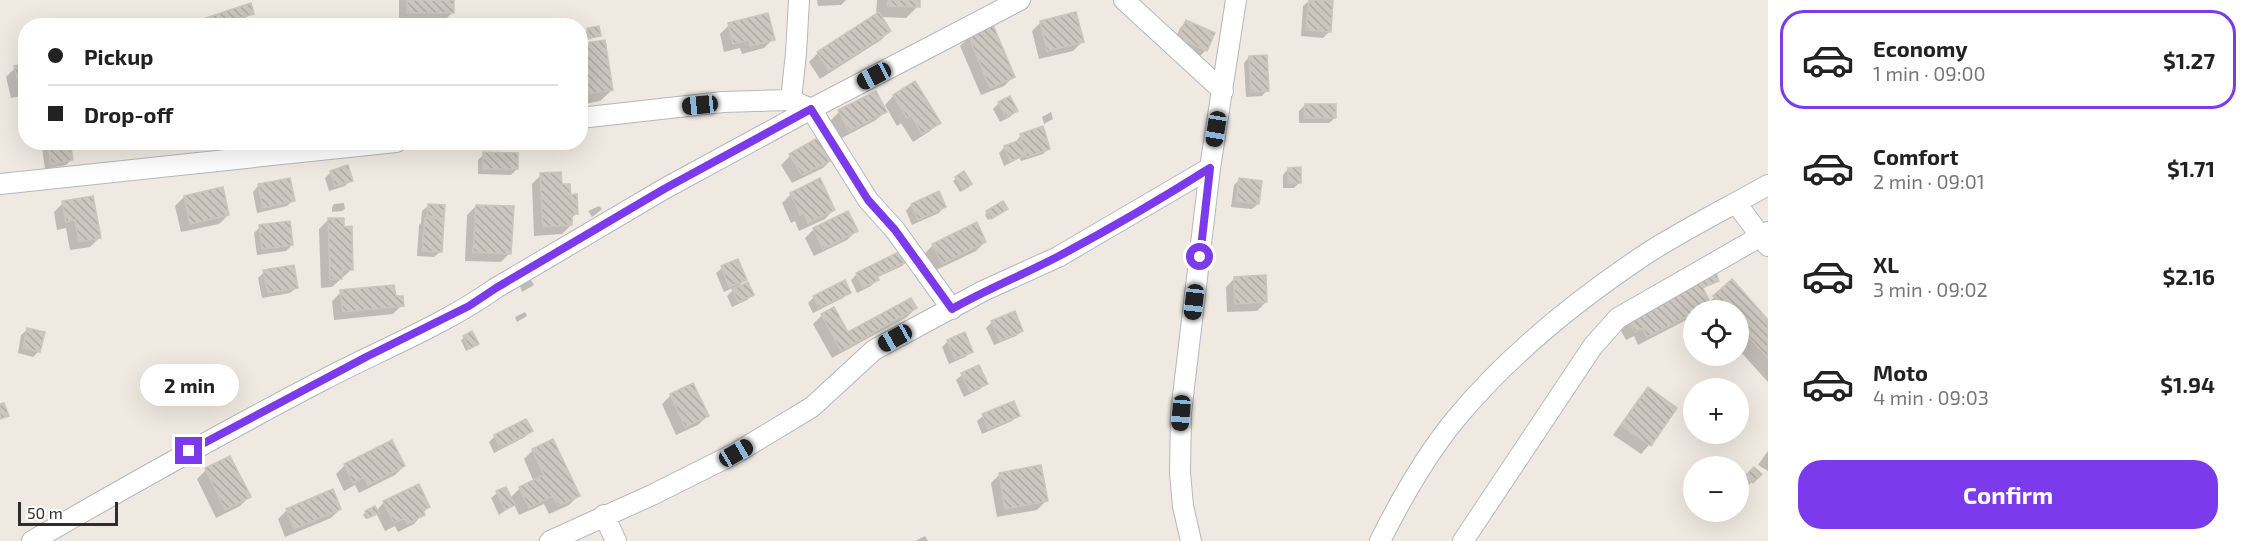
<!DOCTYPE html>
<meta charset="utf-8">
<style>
body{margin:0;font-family:"Exo 2",sans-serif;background:#f2f2f2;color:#222;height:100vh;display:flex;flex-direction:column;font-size:22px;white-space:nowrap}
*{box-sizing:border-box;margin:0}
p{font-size:20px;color:#767676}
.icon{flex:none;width:33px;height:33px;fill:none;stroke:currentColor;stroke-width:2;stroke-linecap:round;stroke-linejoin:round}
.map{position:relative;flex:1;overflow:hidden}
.side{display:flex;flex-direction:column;background:#fff;width:480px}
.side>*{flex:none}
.guide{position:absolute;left:18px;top:18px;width:570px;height:132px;border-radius:24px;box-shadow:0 6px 24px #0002;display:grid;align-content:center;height:132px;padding:0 30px;background:#fff}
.tools{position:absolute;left:1683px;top:300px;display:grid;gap:12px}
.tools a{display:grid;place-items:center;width:66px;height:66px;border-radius:50%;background:#fff;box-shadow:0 6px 24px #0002;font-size:30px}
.scale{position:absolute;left:18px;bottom:15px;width:100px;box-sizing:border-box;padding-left:6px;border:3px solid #2e2e2e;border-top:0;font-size:16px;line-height:21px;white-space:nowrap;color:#2e2e2e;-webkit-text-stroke:4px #fff;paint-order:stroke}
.end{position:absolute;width:27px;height:27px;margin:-14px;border:8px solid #7c3aed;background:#fff;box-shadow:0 0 0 3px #fff}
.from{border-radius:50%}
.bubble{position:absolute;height:42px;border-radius:21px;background:#fff;box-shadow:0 6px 24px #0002;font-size:20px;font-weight:700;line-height:42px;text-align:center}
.car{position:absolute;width:18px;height:36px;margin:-18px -9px;border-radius:8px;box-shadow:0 0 4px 2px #0007;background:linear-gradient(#222 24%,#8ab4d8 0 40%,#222 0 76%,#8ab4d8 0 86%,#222 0)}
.guide b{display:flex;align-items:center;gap:21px;height:57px;font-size:22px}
.guide b+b{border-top:2px solid #e0e0e0}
.guide i{width:15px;height:15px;background:#222}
ul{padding:10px 0 0;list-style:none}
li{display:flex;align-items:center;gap:18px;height:99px;margin:0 12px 9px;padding:0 18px;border:3px solid transparent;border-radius:24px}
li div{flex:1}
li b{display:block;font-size:22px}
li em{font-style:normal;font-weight:700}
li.on{border-color:#7c3aed}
li>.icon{width:54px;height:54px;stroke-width:1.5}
.primary-button{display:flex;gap:12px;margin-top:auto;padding:12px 30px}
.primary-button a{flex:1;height:69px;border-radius:24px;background:#7c3aed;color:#fff;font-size:24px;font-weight:700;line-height:69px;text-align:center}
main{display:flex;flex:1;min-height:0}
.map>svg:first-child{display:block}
.shadow{fill:#0003}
.building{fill:url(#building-back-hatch);stroke:#cbc5ba;stroke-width:1.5}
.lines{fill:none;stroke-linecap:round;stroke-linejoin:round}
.minor-casing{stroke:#b4b7c1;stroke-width:22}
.minor{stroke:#fff;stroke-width:20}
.route{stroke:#7c3aed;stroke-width:8}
</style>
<main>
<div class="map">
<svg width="1768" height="541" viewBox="0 0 1768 541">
<defs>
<pattern id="building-back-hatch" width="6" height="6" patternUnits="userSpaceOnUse" patternTransform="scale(1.5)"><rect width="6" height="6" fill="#cbc7bf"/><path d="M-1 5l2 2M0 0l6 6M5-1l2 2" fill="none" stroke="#afaba4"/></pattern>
</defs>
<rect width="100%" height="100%" fill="#efe9e1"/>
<path class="shadow" d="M399 0H453V12L444 21H399Z
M817 0H846L841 5 818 6Z
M877 0H918V6L906 18 881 17 890 31 881 40 820 79 809 62 818 53 876 15Z
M1309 1 1329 32 1323 38 1301 36 1303 6Z
M252 13 239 23 240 26H202L207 20Z
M1041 22 1082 42 1073 51 1039 59 1032 31Z
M1186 22 1206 50 1200 56 1173 44 1180 28Z
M729 25 773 39 764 48 742 54 740 48 724 52 720 34Z
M588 29 599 36 587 40 586 32Z
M969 37 1013 77 1004 86 981 95 960 46Z
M580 46 612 90 600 101 580 105Z
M1249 57 1267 90 1262 96 1246 97 1244 63Z
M26 65V95L11 98 6 77 15 68Z
M915 83 939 123 930 131 913 142 901 123 897 126 885 105 893 96Z
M999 103 1016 111 1010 117 1000 122 993 109Z
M1305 105 1335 118 1329 123H1299V111Z
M839 112H885L876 120 840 139 830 121Z
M1051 112 1053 119 1044 124 1042 117Z
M1021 135 1048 149 1043 154 1021 161 1020 158 1004 166 999 153 1005 147 1015 143Z
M47 142H68L71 160 66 165 45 169 42 148Z
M235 142H248V144L245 147H235Z
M484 154 517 169 511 175 478 174V160Z
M790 156 832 159 823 168 792 183 781 165Z
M1288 169 1300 182 1294 188H1283V175Z
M331 172 351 180 345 186 329 191 325 178Z
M964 173 968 187 960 192 953 181Z
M541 175 561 186 569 196 577 213 570 219 571 225 562 234 534 236 532 184Z
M1239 180 1258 204 1252 209 1231 207 1234 185Z
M258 186 293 200 287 206 257 213 253 192Z
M791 194 833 210 825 219 799 231 795 221 791 223 782 203Z
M184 197 228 215 219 224 181 232 175 206Z
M63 203 99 238 90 247 70 250 66 228 57 230 54 212Z
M344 203 345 209 342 211 332 212V207L334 204Z
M911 205 944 207 939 213 912 225 906 211Z
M428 206 442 217 439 220 440 252 434 257 417 256 419 225 421 223 422 211Z
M476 206 510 253 501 262 465 261 467 215Z
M599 206 602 209 592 217 588 211Z
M1003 211 988 220 985 215 987 212Z
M328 220 352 269 332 287 321 288 319 229Z
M260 227 292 245 286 251 257 255 254 233Z
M814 229 856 231 847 240 814 256 805 238Z
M985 242 976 251 932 272 924 254 933 245Z
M908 260 902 266 876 278 877 280 871 286 857 293 851 280 857 274Z
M737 261 745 279 736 289 753 295 747 300 732 307 727 296 737 286 724 292 716 273 722 268Z
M264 272 296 288 290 293 262 298 258 278Z
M1714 273 1717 280 1702 289 1709 302 1732 282 1768 322V382L1738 349V310H1694V316L1638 345 1634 336 1626 340 1619 327Z
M1235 278 1266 302 1257 311 1227 312 1226 287Z
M531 280 534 285 522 292 520 286Z
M341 292 394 298 402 305 393 314 334 320 332 301Z
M849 292 843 298 813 313 808 303 814 297Z
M916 308 907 317 832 358 813 324 822 315 833 309 847 334Z
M525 312 527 316 517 322 515 317Z
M992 322 1022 331 1016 336 994 345 986 328Z
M27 330 39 351 33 357 18 353 21 335Z
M472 333 477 344 466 351 461 340Z
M948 341 971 352 965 357 949 364 942 347Z
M962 375 986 384 980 389 964 397 956 380Z
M1648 389 1649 445 1641 454 1613 435 1639 398Z
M671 395 707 416 698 425 676 435 662 404Z
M1018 415 1012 421 982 434 977 421 983 416Z
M531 431 525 437 494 453 489 442 495 436Z
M552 441 578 496 569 505 549 514 544 504 519 515 514 504 499 515 491 498 497 493 510 498 520 488 534 482 524 459 532 451Z
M391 442 404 466 395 475 359 493 355 485 344 491 336 474 344 466Z
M1768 451V471L1758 465Z
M230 458 249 497 240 506 216 518 197 479 206 470Z
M1754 469 1759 474 1749 485 1744 480Z
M1000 474 1046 501 1037 510 997 517 991 483Z
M384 502 429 506 414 524 398 532 395 526 385 531 376 513 366 519 363 515 366 512 376 511Z
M340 509 331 518 285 537 278 519 287 510Z
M925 536 928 541H915Z"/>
<path class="building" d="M407 0H454V13H407Z
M888 0H920V7L887 6Z
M1309 0 1333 1 1331 32 1306 30Z
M251 3 254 14 239 18 241 26H208L206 18Z
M879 12 891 31 829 71 817 52Z
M1076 12 1084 42 1047 51 1040 21Z
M768 13 775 40 750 46 749 40 733 44 728 23Z
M121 20 161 21V26H121Z
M1186 20 1215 33 1207 51 1178 38Z
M993 25 1015 77 990 88 968 35Z
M599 26 601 36 589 38 587 28Z
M605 40 613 90 580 95V44Z
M1267 55 1269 91 1251 92 1249 56Z
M26 63V89L20 90 14 66Z
M915 81 941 123 922 134 911 115 907 118 893 95Z
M876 91 887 112 849 131 838 110Z
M1010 96 1018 111 1006 117 998 102Z
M1305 104H1336V118H1304Z
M1043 126 1050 149 1027 157 1020 134Z
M821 136 834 159 802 175 789 154Z
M1020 140 1026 155 1010 161 1004 146Z
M47 142H70L73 160 51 164Z
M483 152 518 153V169H483Z
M348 165 353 181 335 186 330 171Z
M1301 167V183H1288V168Z
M964 171 972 184 963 190 955 177Z
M561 172 562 184H570L571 195 577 194 578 214H572V225L543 227 540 173Z
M290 178 295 201 263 208 258 184Z
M820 178 835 210 808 223 804 213 800 215 790 193Z
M1239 178 1262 181 1259 204 1236 201Z
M223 187 229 215 190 224 184 196Z
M939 191 946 207 918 220 911 204Z
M93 196 101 238 79 242 75 220 66 222 62 201Z
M1003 201 1008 209 991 219 986 211Z
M428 204 445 205 444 218 427 216Z
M476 205 514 206 511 254 473 252Z
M848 211 858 231 823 249 813 228Z
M328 218H344V227L352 226 353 270H342V279H330Z
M425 218 444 219 442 252 422 251Z
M290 221 293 245 262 249 259 225Z
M977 222 986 242 942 264 932 244Z
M905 249 910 260 877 276 879 280 863 288 856 273Z
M738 259 747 280 729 287 721 266Z
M294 265 298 288 268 293 263 270Z
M1715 271 1719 281 1704 287 1700 278Z
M1266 275 1267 302 1235 304 1234 277Z
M1732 279 1768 320V358L1738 325V310H1726L1713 296Z
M845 280 851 293 819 308 813 296Z
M1699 280 1711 304 1698 310H1694V313L1647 337 1643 328 1635 332 1627 317Z
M748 282 754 295 738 302 732 289Z
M394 285 396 296H403L404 306 343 312 340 290Z
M911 298 917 308 841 351 821 314 834 307 848 332Z
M1015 311 1023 331 1000 341 991 321Z
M27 328 45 332 40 352 23 348Z
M472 331 479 344 469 349 463 336Z
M965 332 973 352 955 359 947 340Z
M979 365 988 384 970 392 961 373Z
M693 383 709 416 685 427 670 394Z
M1648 387 1677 408 1651 446 1621 425Z
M1014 401 1020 416 988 429 982 414Z
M4 403 9 416 0 419V404Z
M526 419 533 431 500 448 494 435Z
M553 439 580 496 558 506 553 496 529 508 519 487 544 475 532 449Z
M392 440 405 466 368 485 364 477 353 483 344 464Z
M230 456 251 497 225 510 205 468Z
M1041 465 1048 501 1005 509 999 473Z
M1754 467 1762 474 1753 483 1745 476Z
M419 484 430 507 423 510 425 515 407 524 405 518 394 523 383 501Z
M506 487 515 505 505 510 496 491Z
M333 489 341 509 294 529 286 509Z
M375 506 379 513 368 518 365 511Z"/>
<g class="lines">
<defs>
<path id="minor" d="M799 0 796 53 791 100 811 109 1020 0
M1124 0 1223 91
M580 118 723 102 791 100
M0 184 396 142
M1736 203 1768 246
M604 515 616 541
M32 541C128 486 225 431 323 380 380 350 444 325 496 288L664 189 811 109 868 200 895 230 952 309
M550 541 652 495 736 453 812 407 874 350 983 291 1058 257 1210 168
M1191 541 1183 506 1180 473 1181 413 1210 168 1236 0
M1380 541C1401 499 1424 458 1454 421 1508 355 1578 299 1649 252 1687 228 1729 207 1768 185
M1463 541 1593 346 1618 318 1768 232"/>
</defs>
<use href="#minor" class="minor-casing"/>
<use href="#minor" class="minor"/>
</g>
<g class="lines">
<path class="route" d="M189 451 368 356 469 306 496 288 664 189 811 109 868 200 895 230 952 309C987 289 1023 275 1059 256 1110 229 1161 199 1210 168L1200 257"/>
</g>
</svg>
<div class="tools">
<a><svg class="icon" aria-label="locate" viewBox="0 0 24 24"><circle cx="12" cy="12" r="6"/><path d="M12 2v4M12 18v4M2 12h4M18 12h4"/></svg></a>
<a>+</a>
<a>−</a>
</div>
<div class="scale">50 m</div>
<i class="end from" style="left:1200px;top:257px"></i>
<i class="end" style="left:189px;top:451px"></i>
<div class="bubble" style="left:140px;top:364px;width:99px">2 min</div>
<i class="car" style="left:874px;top:76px;rotate:242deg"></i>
<i class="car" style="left:700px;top:105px;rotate:264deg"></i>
<i class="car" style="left:1216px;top:129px;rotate:189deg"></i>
<i class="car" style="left:1194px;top:302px;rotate:187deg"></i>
<i class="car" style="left:895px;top:338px;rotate:241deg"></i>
<i class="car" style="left:1181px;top:413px;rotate:185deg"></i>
<i class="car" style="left:736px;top:453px;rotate:60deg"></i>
<div class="guide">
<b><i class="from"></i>Pickup</b>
<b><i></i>Drop-off</b>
</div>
</div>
<section class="side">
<ul>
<li class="on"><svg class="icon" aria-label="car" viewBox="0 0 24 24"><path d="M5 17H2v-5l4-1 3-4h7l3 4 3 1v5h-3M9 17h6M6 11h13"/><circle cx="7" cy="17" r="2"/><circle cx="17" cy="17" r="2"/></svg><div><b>Economy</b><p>1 min · 09:00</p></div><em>$1.27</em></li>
<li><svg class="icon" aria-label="car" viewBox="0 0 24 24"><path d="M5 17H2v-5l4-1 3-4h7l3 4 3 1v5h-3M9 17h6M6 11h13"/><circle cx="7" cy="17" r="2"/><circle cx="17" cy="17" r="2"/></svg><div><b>Comfort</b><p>2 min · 09:01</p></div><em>$1.71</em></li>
<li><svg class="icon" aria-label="car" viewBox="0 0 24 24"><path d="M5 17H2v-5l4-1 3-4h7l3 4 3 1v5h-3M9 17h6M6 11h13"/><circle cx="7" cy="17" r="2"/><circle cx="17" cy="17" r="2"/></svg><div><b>XL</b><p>3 min · 09:02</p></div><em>$2.16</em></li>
<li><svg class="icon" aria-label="car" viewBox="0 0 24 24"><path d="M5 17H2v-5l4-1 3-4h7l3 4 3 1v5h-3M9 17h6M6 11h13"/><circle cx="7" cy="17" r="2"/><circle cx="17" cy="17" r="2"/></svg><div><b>Moto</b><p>4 min · 09:03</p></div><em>$1.94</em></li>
</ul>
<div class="primary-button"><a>Confirm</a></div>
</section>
</main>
